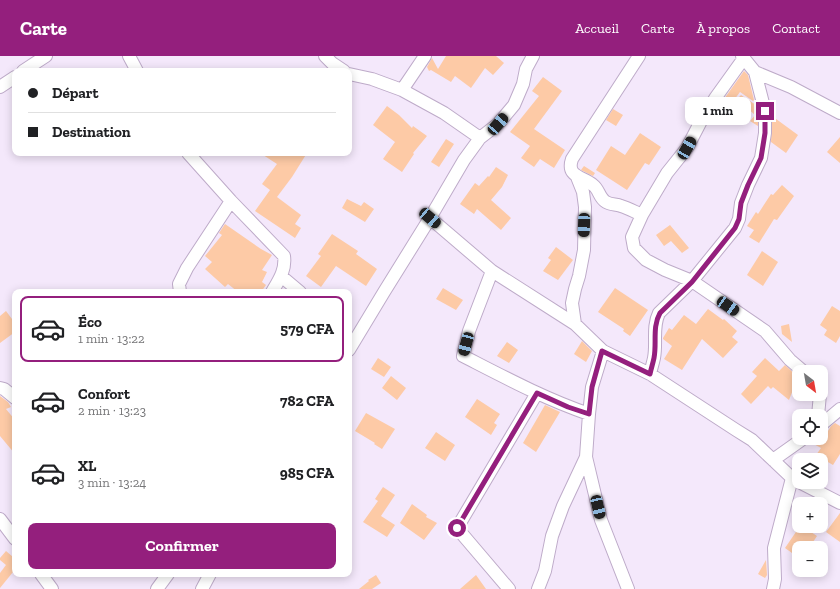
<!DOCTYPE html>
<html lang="fr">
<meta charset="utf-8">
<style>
body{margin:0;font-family:"Zilla Slab",serif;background:#f6f6f6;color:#202124;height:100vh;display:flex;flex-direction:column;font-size:15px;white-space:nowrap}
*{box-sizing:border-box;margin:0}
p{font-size:13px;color:#757577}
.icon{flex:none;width:22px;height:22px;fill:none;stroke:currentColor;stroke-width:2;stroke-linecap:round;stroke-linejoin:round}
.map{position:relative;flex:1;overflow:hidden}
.details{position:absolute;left:12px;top:233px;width:340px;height:288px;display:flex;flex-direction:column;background:#fff;border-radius:8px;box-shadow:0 2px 10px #0003}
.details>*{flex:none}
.top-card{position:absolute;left:12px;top:12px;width:340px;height:88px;border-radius:8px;box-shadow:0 2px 10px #0003;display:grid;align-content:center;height:88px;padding:0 16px;background:#fff}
.needle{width:26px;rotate:149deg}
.controls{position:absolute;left:792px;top:309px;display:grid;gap:8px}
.controls a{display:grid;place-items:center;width:36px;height:36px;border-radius:8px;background:#fff;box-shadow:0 2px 10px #0003;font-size:20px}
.end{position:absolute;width:18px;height:18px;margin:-9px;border:5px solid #941f7d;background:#fff;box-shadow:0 0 0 2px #fff}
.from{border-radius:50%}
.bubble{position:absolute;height:28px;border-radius:8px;background:#fff;box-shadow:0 2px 10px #0003;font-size:13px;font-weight:700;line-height:28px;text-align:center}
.car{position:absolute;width:12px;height:24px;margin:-12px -6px;border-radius:5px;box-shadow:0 0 3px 1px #0007;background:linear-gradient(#222 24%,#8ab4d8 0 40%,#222 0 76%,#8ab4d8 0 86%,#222 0)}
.top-card b{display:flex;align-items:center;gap:14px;height:38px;font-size:15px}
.top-card b+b{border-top:1px solid #e0e0e0}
.top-card i{width:10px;height:10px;background:#202124}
ul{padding:7px 0 0;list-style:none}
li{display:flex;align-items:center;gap:12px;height:66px;margin:0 8px 6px;padding:0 8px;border:2px solid transparent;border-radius:8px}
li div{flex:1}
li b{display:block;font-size:15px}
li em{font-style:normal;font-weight:700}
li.current{border-color:#941f7d}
li>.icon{width:36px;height:36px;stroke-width:1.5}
.button{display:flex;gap:8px;margin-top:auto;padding:8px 16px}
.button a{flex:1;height:46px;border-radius:8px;background:#941f7d;color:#fff;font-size:16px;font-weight:700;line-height:46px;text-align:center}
header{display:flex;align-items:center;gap:24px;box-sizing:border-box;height:56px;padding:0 20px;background:#941f7d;color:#fff}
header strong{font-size:19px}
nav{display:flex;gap:22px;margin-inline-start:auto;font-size:14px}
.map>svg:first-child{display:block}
.building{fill:#fdcaa6}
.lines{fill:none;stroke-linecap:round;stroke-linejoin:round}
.minor-casing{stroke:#beabc9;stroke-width:14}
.minor{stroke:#fff;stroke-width:12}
.route{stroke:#941f7d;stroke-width:5}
</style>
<header>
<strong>Carte</strong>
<nav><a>Accueil</a><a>Carte</a><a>À propos</a><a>Contact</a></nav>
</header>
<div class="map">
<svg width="840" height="533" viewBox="0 0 840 533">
<rect width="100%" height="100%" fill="#f4e8fb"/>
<path class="building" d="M446 0H496L504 7 493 19 485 12 471 32 455 20 451 26 431 14 429 15 427 11 432 2 438 13Z
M744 15 748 19 754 44 753 45 740 36 731 48 724 43Z
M543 21 562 35 534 73 565 94 554 112 540 103 534 111 521 102 530 90 510 76 539 40 532 35Z
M741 39 756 49 758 56V70L750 65 755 59 737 43Z
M387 50 399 59 412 72 413 70 427 80 413 97 414 98 402 116 383 103 395 86 373 69Z
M613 53 623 59 616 70 606 64Z
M772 60 798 79 786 97 771 86Z
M640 77 661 91 649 109 645 107 627 134 596 114 611 90 625 99Z
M840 81V107L827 96Z
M446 83 454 88 439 111 431 106Z
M260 97H307L292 121 277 141 301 159 295 168 301 172 295 182 255 155 270 134 262 128 277 108Z
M584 110 595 117 593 120 581 114Z
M496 111 508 119 502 131 491 144 511 162 501 174 477 153 474 158 460 148 475 127 479 130 488 120 489 121Z
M782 129 794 140 777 164 774 163 759 187 749 181 754 174 747 170 756 156 758 158 771 138 773 139Z
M347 143 361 150 364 146 374 153 365 166 342 152Z
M225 168 261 193 272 199 262 214 267 216 262 226 266 229 261 236H238L228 228 225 231 205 213 212 206 205 200 222 179 219 177Z
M670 169 689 192 682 197 671 185 664 190 656 179Z
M332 178 358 195 356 198 377 213 366 230 336 210 321 231 306 220 321 200 318 198Z
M556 191 573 204 558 224 543 215 551 204 548 202Z
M762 195 778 206 763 230 747 219Z
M443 232 463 244 456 254 436 243Z
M615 232 648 254 630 280 623 275 624 273 598 256Z
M832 250 840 255V280L836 287 824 279 827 274 820 269Z
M708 253 723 264 724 263 737 275 732 281 738 286 723 302 702 283 682 314 664 303 672 290 663 283V282L669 272 672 274 684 259 696 268Z
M6 255 15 267V276L0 287V260Z
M789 268 792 286 782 278 781 270Z
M582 285 592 295 586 306 574 298Z
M507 286 518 294 509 307 497 300Z
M378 302 391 311 384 321 371 313Z
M765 302 779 315 785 309 798 321 789 344 773 331 771 333 768 330 751 348 741 338 757 320 752 316Z
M391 320 406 332 397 344 382 332Z
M0 340 8 346 11 351 6 353 15 364V398L0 380Z
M477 343 500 358 494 367 497 369 491 379 465 361Z
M545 349 560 356 536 396 523 387Z
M366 357 395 373 382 393 374 388 375 387 355 375Z
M835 367 840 370V398L833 409 816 399 821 392 810 386 811 382H821V378L825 380 831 370Z
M436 376 455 389 445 405 425 392Z
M383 431 395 439 381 460 395 469 387 481 363 466 378 445 375 443Z
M412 448 427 459 426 461 437 467 424 484 400 467Z
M840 457V486L826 476Z
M800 470H802L817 480 809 492H799V496L795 493 792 497 785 492Z
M6 495 13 501 15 498V518L13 516 0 532V517L6 509 0 504V502Z
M766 504 767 519 765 522 758 518Z
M376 519 381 527 372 533H359L369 525 368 524Z
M476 519 486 533H460Z"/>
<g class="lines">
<defs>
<path id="minor" d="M129 0 137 15
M325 0 332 7 344 15
M425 0 402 34 444 57 480 82
M639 0 572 103C566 121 582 120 593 129 599 133 599 142 606 146 611 149 616 148 621 150 628 152 635 156 642 159
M744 2 716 41 701 65 687 92 667 117 642 159 632 181 634 192 646 204 665 214 692 225 765 275 790 304 804 316
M23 15 46 0
M755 16 791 31 840 57
M349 18 372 23 402 34
M0 31 15 21
M188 97 231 145 284 200C286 214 279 224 272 236
M430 162 492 215 575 268 603 295 650 318 736 374 752 384 773 404 792 422 799 426
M492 215 469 275 463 300C504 321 545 343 589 358
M281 220 300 236
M180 236 179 228 187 212 231 145
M575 268 572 247 575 233 579 220 584 194 585 151 583 136 577 121
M349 294 384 236 430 162 464 104 480 82 498 68 514 49 523 28 526 13 533 0
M650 318C651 313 653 307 654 302 657 287 652 271 659 257L692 225 735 172 739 163 741 147 748 129 761 102 765 77V55L755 16 742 0
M0 332 4 333 15 342
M818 360 820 338
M821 369 840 353
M586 401 601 464 628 533
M773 404 804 382
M799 426 840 447
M0 463 15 483
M41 518 52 533
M157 533 168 518
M202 533 210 518
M509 533 457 472 537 337
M538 533 545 515 552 480 563 450 586 401 589 358 592 331 603 295
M773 533 775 523 774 492 792 422"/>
</defs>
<use href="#minor" class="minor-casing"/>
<use href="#minor" class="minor"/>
</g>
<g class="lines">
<path class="route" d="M457 472 537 337 568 351 589 358 592 331 602 295 650 318C651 313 653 307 654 302 657 287 652 271 660 257L692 226 735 172 739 163 741 147 748 129 761 102 765 77V55"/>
</g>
</svg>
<div class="controls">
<a><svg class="needle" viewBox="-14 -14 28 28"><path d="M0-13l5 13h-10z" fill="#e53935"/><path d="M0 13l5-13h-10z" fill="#757577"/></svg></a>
<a><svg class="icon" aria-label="locate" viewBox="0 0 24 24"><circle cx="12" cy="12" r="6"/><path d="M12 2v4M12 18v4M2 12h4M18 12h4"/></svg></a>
<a><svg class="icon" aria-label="layers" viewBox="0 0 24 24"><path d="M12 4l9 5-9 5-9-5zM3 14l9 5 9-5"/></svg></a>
<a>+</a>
<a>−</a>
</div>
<i class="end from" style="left:457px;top:472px"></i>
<i class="end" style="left:765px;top:55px"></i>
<div class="bubble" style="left:685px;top:41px;width:66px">1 min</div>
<i class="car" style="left:498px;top:68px;rotate:41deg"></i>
<i class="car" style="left:687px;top:92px;rotate:30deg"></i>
<i class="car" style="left:430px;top:162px;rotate:131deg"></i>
<i class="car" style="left:584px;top:169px;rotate:182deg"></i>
<i class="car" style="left:728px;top:250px;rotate:124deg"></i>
<i class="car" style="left:466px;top:288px;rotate:195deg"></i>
<i class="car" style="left:598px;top:451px;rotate:167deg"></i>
<div class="top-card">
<b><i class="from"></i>Départ</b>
<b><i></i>Destination</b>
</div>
<section class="details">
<ul>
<li class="current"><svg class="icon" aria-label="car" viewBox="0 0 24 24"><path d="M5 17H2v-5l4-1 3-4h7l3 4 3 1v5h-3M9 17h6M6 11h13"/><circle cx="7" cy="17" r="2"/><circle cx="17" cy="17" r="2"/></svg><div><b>Éco</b><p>1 min · 13:22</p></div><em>579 CFA</em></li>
<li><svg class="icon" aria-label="car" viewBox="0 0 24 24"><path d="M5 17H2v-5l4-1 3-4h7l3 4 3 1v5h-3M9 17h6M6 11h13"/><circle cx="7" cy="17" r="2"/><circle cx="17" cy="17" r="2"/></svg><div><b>Confort</b><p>2 min · 13:23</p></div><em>782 CFA</em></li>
<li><svg class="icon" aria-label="car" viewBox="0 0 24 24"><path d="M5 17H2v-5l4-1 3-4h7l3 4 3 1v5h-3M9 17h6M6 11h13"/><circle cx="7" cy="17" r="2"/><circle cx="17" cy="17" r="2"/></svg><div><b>XL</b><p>3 min · 13:24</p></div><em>985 CFA</em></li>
</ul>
<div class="button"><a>Confirmer</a></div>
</section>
</div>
